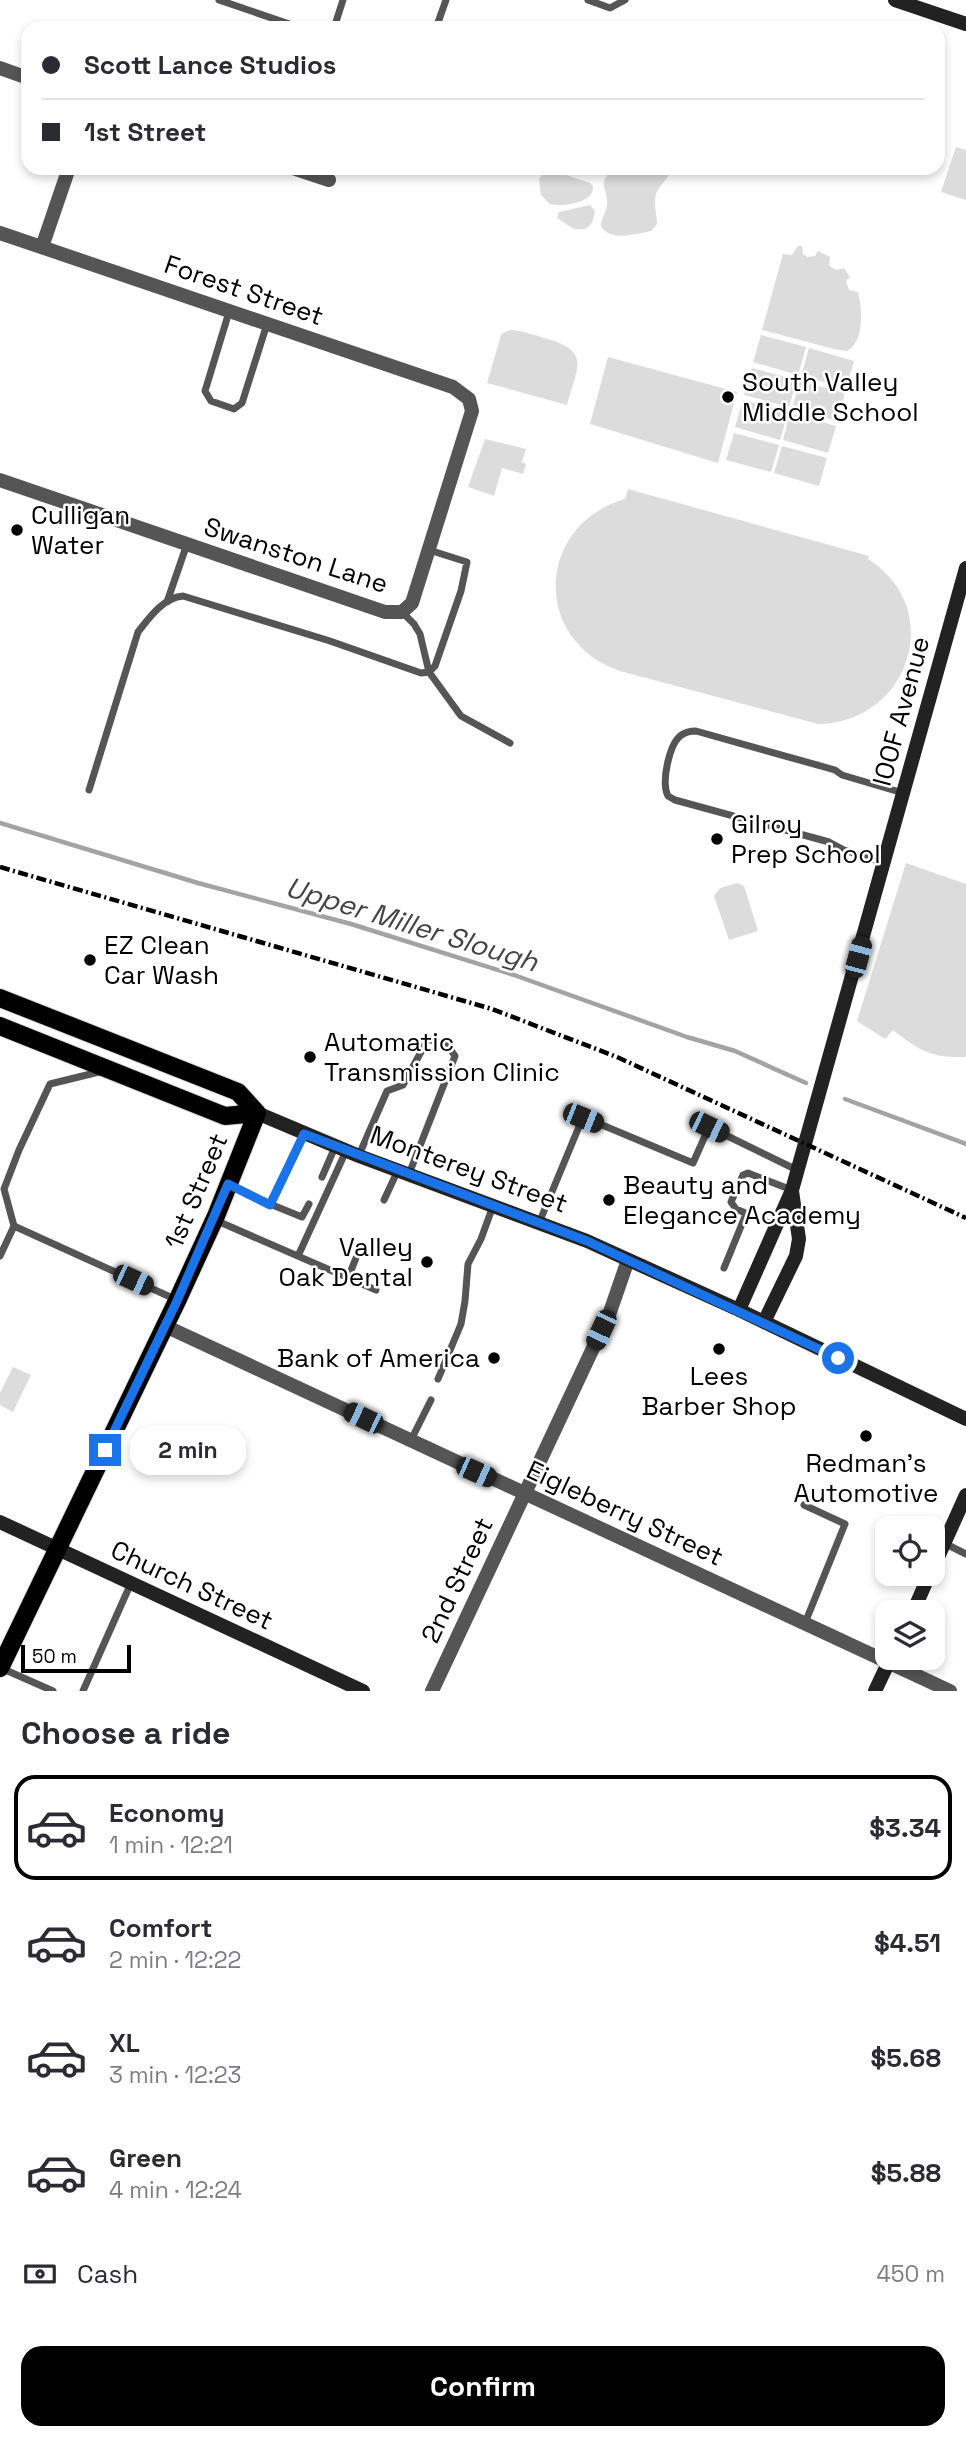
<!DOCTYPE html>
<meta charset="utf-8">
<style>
body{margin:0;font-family:"Space Grotesk",sans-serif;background:#f7f7f7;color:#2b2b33;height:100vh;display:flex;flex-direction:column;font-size:26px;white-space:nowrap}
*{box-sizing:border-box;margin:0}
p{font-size:23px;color:#7c7c81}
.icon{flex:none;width:38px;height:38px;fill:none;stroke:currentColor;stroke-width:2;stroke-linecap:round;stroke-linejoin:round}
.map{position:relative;height:1691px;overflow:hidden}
.drawer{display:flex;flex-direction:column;background:#fff;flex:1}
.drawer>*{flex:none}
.hud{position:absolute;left:21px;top:21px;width:924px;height:154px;border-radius:21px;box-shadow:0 4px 10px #0003;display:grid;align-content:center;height:154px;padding:0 21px;background:#fff}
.fabs{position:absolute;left:875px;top:1516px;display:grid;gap:14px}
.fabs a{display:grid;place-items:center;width:70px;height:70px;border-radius:14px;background:#fff;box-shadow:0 4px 10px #0003;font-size:35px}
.scale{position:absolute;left:21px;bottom:18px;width:110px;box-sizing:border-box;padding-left:7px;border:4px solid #000;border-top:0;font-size:19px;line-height:24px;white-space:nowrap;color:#000;-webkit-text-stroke:5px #fff;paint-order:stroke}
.end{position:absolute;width:32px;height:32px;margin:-16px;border:9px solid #1a73e8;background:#fff;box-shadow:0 0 0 4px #fff}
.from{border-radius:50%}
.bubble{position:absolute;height:49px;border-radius:21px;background:#fff;box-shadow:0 4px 10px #0003;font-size:23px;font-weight:600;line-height:49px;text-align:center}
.car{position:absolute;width:21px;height:42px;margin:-21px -10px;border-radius:9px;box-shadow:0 0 5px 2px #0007;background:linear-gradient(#222 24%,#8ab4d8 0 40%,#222 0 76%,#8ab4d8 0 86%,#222 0)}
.hud b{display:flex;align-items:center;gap:24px;height:66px;font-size:26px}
.hud b+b{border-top:2px solid #e1e1e2}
.hud i{width:18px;height:18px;background:#2b2b33}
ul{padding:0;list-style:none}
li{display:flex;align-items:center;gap:21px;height:105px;margin:0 14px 10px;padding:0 7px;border:4px solid transparent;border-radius:21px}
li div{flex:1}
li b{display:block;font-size:26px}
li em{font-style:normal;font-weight:600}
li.active{border-color:#000}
li>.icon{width:63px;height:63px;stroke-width:1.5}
h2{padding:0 21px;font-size:32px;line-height:84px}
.pay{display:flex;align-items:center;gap:18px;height:77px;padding:0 21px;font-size:26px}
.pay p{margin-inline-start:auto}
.primary-button{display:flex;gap:14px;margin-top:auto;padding:14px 21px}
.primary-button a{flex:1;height:80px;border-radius:21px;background:#000;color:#fff;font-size:28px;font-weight:600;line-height:80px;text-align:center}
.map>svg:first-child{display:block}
.green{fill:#dcdcdc}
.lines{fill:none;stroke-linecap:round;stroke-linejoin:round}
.stream{stroke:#a3a3a3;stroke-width:4.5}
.primary-casing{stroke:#dbdbdb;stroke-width:20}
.lane{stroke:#555;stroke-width:7}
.street{stroke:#555;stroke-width:14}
.secondary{stroke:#222;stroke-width:14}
.primary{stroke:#000;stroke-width:18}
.rail{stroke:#000;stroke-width:4.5;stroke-dasharray:10 3.5 2 3.5;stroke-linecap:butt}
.route{stroke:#1a73e8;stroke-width:9}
.poi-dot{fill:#000;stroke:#fff;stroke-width:2.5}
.labels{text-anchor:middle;stroke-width:5;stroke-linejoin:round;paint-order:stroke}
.street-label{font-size:26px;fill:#000;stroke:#fff}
.poi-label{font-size:26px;fill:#000;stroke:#fff;text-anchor:start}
.water-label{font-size:28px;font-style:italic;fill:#444;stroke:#fff}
</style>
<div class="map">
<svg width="966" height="1691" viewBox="0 0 966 1691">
<rect width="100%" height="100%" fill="#fff"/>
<path class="green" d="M956 147 966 150V200L941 192Z
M615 168H671C670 179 660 183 656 194 653 205 657 213 657 224L651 231C635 234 610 242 601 226 601 217 607 212 607 204 608 186 595 185 615 168Z
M551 170 590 183 593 186C595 203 563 207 550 204L541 195 539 179 545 171Z
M590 205 595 211 592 223 586 229H574L557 218 559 212Z
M798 246H802L803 254 807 257 815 256 818 251 830 257 829 265C834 270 838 271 844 268L850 277 846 281 849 290 858 292C862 309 865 341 847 351L838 350 762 330 783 254 792 255Z
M510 330C522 330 536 336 548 339 592 352 576 369 567 405L487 383 500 339 501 334Z
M761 335 806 347 798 375 753 362Z
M809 348 854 361 846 388 801 376Z
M608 357 737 392 718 463 590 424Z
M752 368 797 380 789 407 744 395Z
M800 381 845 393 837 421 792 408Z
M743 400 788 412 780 440 735 427Z
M790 413 836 426 828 453 783 440Z
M734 433 779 445 771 472 726 460Z
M485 439 526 449 522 462 526 464 523 474 502 468 494 496 468 487Z
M782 446 827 458 819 486 774 473Z
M628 489 869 556 868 559C947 609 909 723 818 724L620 671C531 640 536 525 625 499Z
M906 863 966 884V1057C931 1058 920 1051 893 1030L885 1039 857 1021Z
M738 883 744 886 758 931 729 940 714 896 720 888Z
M13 1367 31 1375 13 1412 0 1405V1393Z"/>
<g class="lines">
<path class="stream" d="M0 823 198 883 351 924 514 975 687 1037 735 1051 806 1083
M845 1099 966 1144"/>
<defs>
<path id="primary" d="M0 998 238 1092 257 1113
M0 1026 225 1116 257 1113
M0 1668 177 1301 216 1216 257 1113"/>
</defs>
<use href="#primary" class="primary-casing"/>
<path class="lane" d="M219 0 301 28
M588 0 610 8 625 0
M334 28 343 0
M436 28 446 0
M229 312 205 391 211 401 234 409 242 403 267 324
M167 602 187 544
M402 612 414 624 420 634 429 672 461 716 510 743
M89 790 138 632C149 618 164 597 183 596L330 641 421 673 429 672 435 666 461 591 467 562 429 550
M884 863 844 850 829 842 675 800 668 796C661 782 669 746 680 736 685 732 690 731 696 731L835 770 842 775 903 793
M103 1071 50 1084 19 1150 4 1189 14 1226 177 1300
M359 1155 387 1091 403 1085 428 1039 448 1046 455 1056 409 1174
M322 1177 335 1147
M229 1184 270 1204 304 1134
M384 1200 398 1170
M270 1204 302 1217 309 1204
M215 1220 376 1290
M539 1223 583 1117 693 1163 709 1127 797 1170
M776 1226 736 1209 731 1202 743 1175 748 1173 792 1190
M0 1256 14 1226
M298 1256 346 1151
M724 1268 746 1214
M348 1278 356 1258
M438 1379 461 1324 465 1301 468 1264 481 1239 493 1206
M411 1440 431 1400
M804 1505 845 1524 805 1623
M944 1543 966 1554
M1 1668 53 1691
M83 1691 131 1583"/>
<path class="street" d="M0 68 28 78
M293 168 329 180
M0 233 453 387 469 399 472 411 412 603 402 612H385L0 480
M42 247 69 168
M165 1326 950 1691
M432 1691 610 1312 628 1260"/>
<path class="secondary" d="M895 0 966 24
M257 1113 359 1156 587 1241 739 1310 966 1419
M739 1310 792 1190 966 568
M764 1322 796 1256 799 1239 792 1191
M0 1522 363 1691
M933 1568 966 1495
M913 1612 930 1573
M875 1691 891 1657"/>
<use href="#primary" class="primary"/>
<path class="rail" d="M0 867 492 1009 617 1057 966 1218"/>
</g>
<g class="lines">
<path class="route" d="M105 1450 177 1301 228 1184 270 1205 304 1134 587 1241 838 1358"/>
</g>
<g class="poi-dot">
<circle cx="728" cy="397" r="7"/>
<circle cx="17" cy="530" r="7"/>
<circle cx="717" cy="839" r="7"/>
<circle cx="90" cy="960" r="7"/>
<circle cx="310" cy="1057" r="7"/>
<circle cx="609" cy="1200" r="7"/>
<circle cx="427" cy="1262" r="7"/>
<circle cx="719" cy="1349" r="7"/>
<circle cx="494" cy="1358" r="7"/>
<circle cx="866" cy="1436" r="7"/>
</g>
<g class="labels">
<g class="street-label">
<text transform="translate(244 290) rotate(19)" y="9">Forest Street</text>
<text transform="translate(296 555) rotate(18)" y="9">Swanston Lane</text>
<text transform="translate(901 711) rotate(-75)" y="9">IOOF Avenue</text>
<text transform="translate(469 1169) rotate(20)" y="9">Monterey Street</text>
<text transform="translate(196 1191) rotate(-67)" y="9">1st Street</text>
<text transform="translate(625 1513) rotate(25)" y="9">Eigleberry Street</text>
<text transform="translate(457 1580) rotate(-65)" y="9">2nd Street</text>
<text transform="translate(192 1585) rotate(25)" y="9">Church Street</text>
</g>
<g class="poi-label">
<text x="742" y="391">South Valley<tspan x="742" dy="30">Middle School</tspan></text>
<text x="31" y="524">Culligan<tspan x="31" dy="30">Water</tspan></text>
<text x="731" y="833">Gilroy<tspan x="731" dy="30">Prep School</tspan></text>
<text x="104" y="954">EZ Clean<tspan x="104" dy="30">Car Wash</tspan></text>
<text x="324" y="1051">Automatic<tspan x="324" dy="30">Transmission Clinic</tspan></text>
<text x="623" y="1194">Beauty and<tspan x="623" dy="30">Elegance Academy</tspan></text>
<text x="413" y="1256" text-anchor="end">Valley<tspan x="413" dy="30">Oak Dental</tspan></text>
<text x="480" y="1367" text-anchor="end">Bank of America</text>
<text x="719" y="1385" text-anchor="middle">Lees<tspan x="719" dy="30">Barber Shop</tspan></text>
<text x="866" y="1472" text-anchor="middle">Redman's<tspan x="866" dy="30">Automotive</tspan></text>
</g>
<g class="water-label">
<text transform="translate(412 924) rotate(17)" y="10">Upper Miller Slough</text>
</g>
</g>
</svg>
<div class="fabs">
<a><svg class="icon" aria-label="locate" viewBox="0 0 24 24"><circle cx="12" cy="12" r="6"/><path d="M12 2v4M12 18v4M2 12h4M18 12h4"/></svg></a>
<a><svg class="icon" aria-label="layers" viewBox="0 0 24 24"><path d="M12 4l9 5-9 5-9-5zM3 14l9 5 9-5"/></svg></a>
</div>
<div class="scale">50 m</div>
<i class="end from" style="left:838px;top:1358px"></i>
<i class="end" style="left:105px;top:1450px"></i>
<div class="bubble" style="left:130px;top:1426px;width:116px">2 min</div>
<i class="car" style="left:858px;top:957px;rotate:15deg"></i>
<i class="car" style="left:583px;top:1118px;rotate:112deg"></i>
<i class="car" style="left:709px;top:1127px;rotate:116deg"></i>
<i class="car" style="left:133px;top:1280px;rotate:115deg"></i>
<i class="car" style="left:601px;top:1330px;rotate:205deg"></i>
<i class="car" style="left:363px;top:1418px;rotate:296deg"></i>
<i class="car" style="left:476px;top:1472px;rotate:114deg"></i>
<div class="hud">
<b><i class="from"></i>Scott Lance Studios</b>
<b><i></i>1st Street</b>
</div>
</div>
<section class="drawer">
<h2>Choose a ride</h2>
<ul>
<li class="active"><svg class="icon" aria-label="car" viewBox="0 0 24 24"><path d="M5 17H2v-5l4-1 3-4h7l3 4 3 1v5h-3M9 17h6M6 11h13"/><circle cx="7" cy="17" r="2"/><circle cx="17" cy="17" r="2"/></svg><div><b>Economy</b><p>1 min · 12:21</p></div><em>$3.34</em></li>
<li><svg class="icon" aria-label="car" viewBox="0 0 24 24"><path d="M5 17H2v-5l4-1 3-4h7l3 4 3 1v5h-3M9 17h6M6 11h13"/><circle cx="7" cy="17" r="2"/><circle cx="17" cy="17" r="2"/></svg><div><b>Comfort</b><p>2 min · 12:22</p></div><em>$4.51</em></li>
<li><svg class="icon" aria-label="car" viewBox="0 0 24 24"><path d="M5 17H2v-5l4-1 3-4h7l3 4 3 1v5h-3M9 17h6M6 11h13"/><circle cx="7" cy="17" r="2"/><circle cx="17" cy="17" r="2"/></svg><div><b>XL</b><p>3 min · 12:23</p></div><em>$5.68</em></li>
<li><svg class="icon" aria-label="car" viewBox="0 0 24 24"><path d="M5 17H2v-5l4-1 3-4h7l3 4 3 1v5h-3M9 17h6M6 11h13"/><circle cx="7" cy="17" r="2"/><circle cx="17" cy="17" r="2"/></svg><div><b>Green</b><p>4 min · 12:24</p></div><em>$5.88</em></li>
</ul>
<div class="pay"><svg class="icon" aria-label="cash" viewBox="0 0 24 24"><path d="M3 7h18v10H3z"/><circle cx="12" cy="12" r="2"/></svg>Cash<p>450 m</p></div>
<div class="primary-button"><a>Confirm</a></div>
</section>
